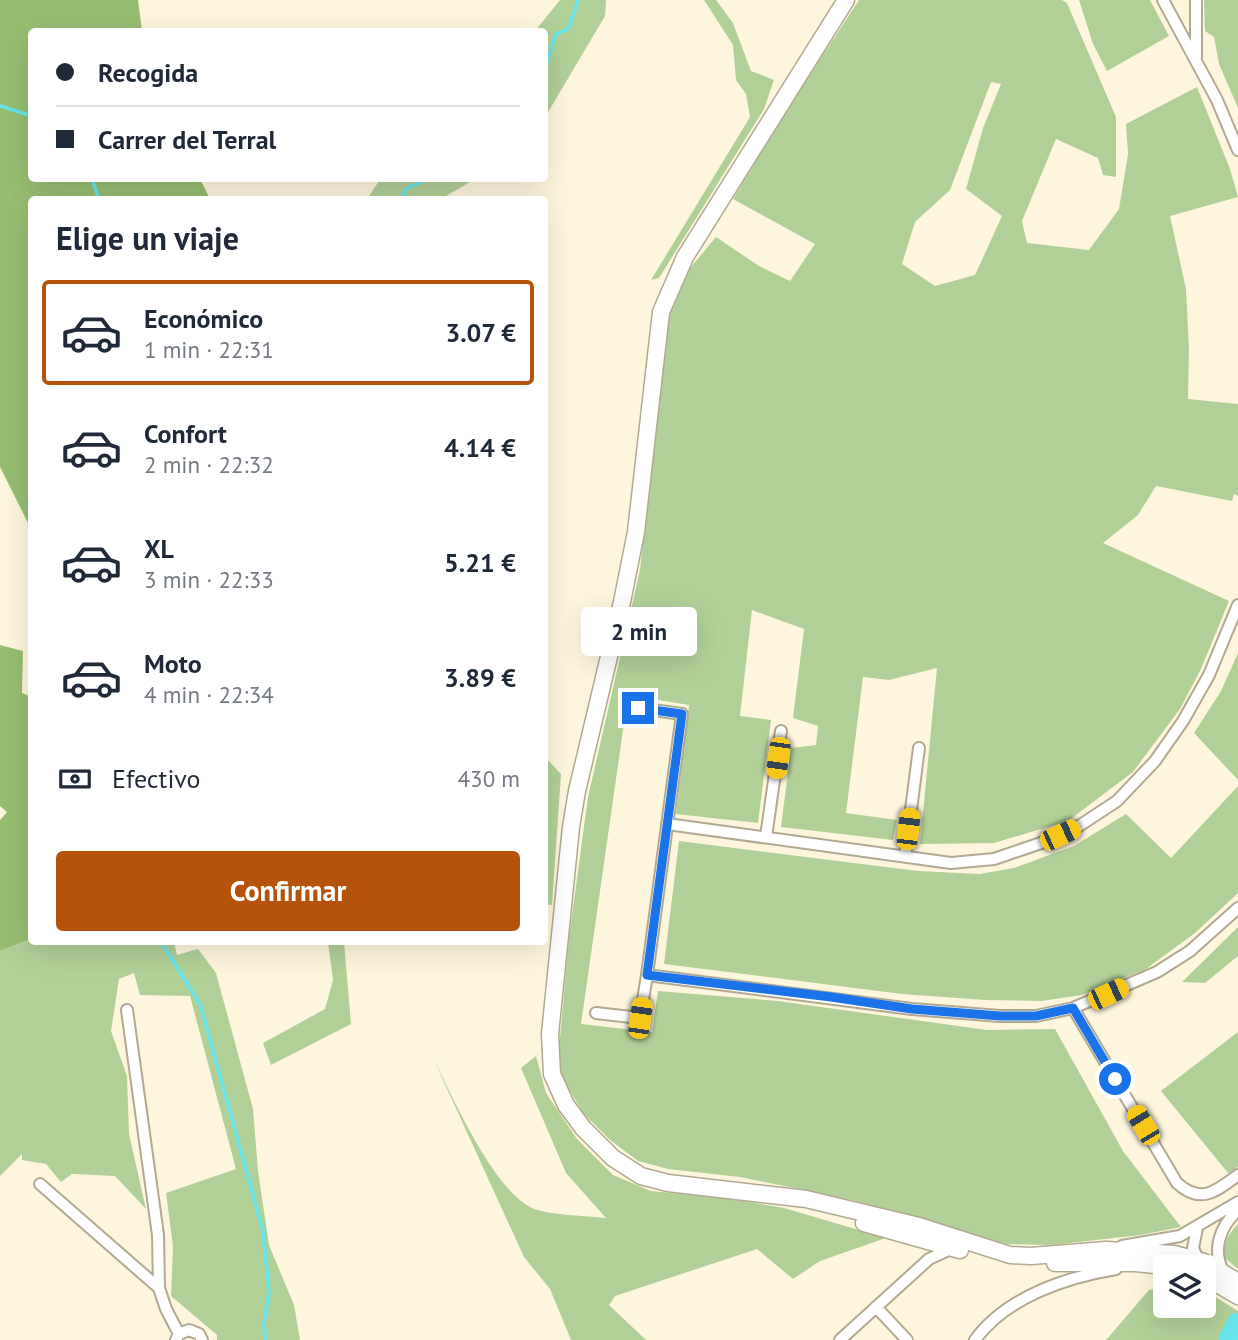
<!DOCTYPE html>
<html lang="es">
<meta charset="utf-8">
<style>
body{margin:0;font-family:"PT Sans",sans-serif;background:#f2f2f3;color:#1f2937;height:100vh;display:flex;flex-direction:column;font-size:26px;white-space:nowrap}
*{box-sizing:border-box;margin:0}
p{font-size:23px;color:#747a83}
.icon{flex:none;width:38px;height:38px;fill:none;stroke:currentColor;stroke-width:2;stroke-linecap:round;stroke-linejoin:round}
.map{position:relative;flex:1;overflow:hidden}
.sheet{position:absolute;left:28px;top:196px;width:520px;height:749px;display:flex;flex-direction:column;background:#fff;border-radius:7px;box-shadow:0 7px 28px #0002}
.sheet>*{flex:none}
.hud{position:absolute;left:28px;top:28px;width:520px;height:154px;border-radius:7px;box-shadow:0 7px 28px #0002;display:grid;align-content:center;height:154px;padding:0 28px;background:#fff}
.tools{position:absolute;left:1153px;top:1255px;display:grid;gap:14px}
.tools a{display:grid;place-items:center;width:63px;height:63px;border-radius:7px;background:#fff;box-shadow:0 7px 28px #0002;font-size:35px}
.end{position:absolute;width:32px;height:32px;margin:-16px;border:9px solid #1a73e8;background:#fff;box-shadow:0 0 0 4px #fff}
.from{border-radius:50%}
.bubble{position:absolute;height:49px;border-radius:7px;background:#fff;box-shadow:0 7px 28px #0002;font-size:23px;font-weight:700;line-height:49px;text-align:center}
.car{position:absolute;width:21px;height:42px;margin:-21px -10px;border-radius:9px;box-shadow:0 0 5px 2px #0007;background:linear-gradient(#f5c518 24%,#345 0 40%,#f5c518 0 76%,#345 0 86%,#f5c518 0)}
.hud b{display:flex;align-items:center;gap:24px;height:66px;font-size:26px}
.hud b+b{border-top:2px solid #e0e1e3}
.hud i{width:18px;height:18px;background:#1f2937}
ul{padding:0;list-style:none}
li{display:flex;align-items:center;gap:21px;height:105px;margin:0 14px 10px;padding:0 14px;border:4px solid transparent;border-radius:7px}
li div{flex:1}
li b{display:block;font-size:26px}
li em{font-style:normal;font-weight:700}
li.current{border-color:#b45309}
li>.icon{width:63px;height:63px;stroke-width:1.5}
h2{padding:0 28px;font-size:32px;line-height:84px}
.pay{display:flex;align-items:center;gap:18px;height:77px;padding:0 28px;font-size:26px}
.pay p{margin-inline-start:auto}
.action{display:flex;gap:14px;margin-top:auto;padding:14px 28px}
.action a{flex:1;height:80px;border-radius:7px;background:#b45309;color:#fff;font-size:28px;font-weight:700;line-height:80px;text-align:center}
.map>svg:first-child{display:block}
.green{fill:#b1d097;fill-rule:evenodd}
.forest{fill:#96be72}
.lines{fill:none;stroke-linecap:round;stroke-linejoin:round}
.stream{stroke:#67e5ea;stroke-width:3.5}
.river{stroke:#67e5ea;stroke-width:23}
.minor-casing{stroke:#b1a991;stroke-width:14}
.secondary-casing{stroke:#b1a991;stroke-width:19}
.minor{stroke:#fff;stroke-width:10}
.secondary{stroke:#fff;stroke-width:16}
.route{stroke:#1a73e8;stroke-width:9}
</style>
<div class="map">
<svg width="1238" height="1340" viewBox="0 0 1238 1340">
<rect width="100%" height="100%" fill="#fef6dc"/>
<path class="green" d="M560 0H606L605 16 544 119V32L535 31Z
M704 0H716L733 23 751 71 774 80 764 109 659 278 651 280 750 117 746 94 736 80 733 45Z
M859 0H1062L1067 3 1116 117V177L1103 175 1098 158 1056 139 1022 221 1027 243 1089 250 1119 209 1128 154 1126 124 1197 87 1230 169 1238 197 1170 216 1186 289 1189 349 1188 399 1238 404V496L1234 494 1232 501 1156 486 1138 515 1103 543 1229 601 1201 669 1180 709 1133 772 1068 821 994 843 920 844 937 668 889 680 863 677 846 813 897 820 893 840 781 827 791 748 816 745 818 726 793 718 804 629 752 610 740 716 771 720 758 823 676 814 689 705 628 695 581 1024 652 1032 658 991 778 1001 987 1030 1055 1029 1123 1151 1181 1227 1141 1235 1051 1245 1007 1244 852 1200 740 1177 668 1169 638 1161 610 1140 584 1114 565 1083 558 1060 569 938 588 797 640 570 658 391 669 317 690 268 716 237 759 266 790 281 815 244 733 199 786 111ZM991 82 1001 84 983 128 966 189 1002 216 975 275 935 286 902 264 915 222 950 190Z
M1079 0H1150L1169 36 1107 71 1093 44Z
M1204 0H1238V108L1219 64 1214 37 1205 31Z
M381 178H475V179L441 199H367Z
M1238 653V780L1194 733 1221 691Z
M544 756 561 774 552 905 544 904Z
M1238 786V893L1195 933 1146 969 1082 995 1041 1001 985 1000 902 994 664 964 679 841 918 871 980 874 1014 868 1074 846 1126 814 1171 858Z
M1238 927V956L1205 983 1182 982Z
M31 939 32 942H174L177 955 198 949 216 973 253 1109 258 1171 269 1245 294 1305 300 1340H217V1335L171 1296 173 1246 166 1193 236 1169 190 996 140 995 134 973 119 979 111 1031 127 1076 129 1134 146 1209 115 1176 72 1174 61 1182 46 1164 22 1160V1154L0 1176V951Z
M328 942H344L351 1024 271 1065 263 1043 325 1009 333 980Z
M1238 1032V1167L1228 1173 1161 1091Z
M536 1056 546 1093 577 1139 613 1175 651 1191 732 1199 784 1208 886 1238 820 1261 793 1279 757 1249 615 1296 609 1305 646 1340H571L550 1289 524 1257 433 1058C454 1099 492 1188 532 1208 545 1215 590 1216 606 1218L566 1173 521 1068Z
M1238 1224V1269L1225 1258C1223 1244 1228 1234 1238 1224Z
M1165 1286 1166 1306H1204V1290L1238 1311V1340H1106L1149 1290Z"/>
<path class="forest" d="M0 0H138L142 31 32 32V178L200 179 210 199 32 200 31 529 0 467Z
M0 645 23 651 22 693 32 697 31 939 0 951V820L7 812 0 806Z"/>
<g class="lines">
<path class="stream" d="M544 71 556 34 568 29 578 0
M0 106 32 116
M92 178 99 200
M401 200 406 189 431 178
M161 942 200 1004 263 1231 269 1292 264 1322 265 1340"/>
<path class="river" d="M1230 1340 1238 1324"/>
<defs>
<path id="minor" d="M1163 0 1217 100 1238 150
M1196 0V57
M667 824 951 863 994 859 1041 843 1079 826 1117 801 1155 761 1183 721 1209 675 1238 605
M766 837 781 731
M905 856 919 748
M647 975 912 1009 1000 1016H1036L1073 1008 1157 972 1190 951 1238 908
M1073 1008 1177 1183C1201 1205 1216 1191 1238 1175
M127 1010 158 1235 159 1288 166 1309 179 1334
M596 1013 640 1018 647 975 682 714 638 708
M40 1184 159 1288
M1197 1228 1193 1248 1199 1262
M1122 1246 1180 1236 1238 1202
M1223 1271C1212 1250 1220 1226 1238 1210
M876 1307 907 1340
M176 1340 179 1334 189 1330 199 1334 202 1340
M840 1340 929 1259 953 1248
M975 1340C1006 1297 1067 1277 1116 1269"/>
<path id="secondary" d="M846 0 685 257 661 312 636 532 622 602 577 791 571 827 550 1034 552 1074 566 1105 583 1128 613 1158 641 1176 668 1183 806 1199 919 1226 1010 1255 1031 1256 1106 1250 1174 1254 1204 1262 1238 1282
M864 1223 960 1250
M1055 1263H1135L1175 1267
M1204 1276 1238 1296"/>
</defs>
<use href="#minor" class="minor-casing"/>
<use href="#secondary" class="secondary-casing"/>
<use href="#minor" class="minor"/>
<use href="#secondary" class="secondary"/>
</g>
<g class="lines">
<path class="route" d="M638 708 682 714 647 975 831 997 912 1009 1000 1016H1036L1073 1008 1115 1079"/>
</g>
</svg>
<div class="tools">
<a><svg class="icon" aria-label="layers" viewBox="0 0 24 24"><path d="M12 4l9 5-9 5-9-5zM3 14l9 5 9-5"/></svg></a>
</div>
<i class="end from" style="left:1115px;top:1079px"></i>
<i class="end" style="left:638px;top:708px"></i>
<div class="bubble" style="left:581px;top:607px;width:116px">2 min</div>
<i class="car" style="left:778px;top:758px;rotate:188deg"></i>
<i class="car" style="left:908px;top:829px;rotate:7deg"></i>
<i class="car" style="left:1060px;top:835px;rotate:65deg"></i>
<i class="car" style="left:1108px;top:994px;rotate:65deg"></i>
<i class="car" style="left:640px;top:1018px;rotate:8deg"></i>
<i class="car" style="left:1143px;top:1125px;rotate:329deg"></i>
<div class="hud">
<b><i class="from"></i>Recogida</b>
<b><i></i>Carrer del Terral</b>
</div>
<section class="sheet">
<h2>Elige un viaje</h2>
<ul>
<li class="current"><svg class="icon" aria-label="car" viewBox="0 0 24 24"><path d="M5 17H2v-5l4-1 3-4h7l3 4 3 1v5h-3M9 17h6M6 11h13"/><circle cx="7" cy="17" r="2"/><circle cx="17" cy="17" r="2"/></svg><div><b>Económico</b><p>1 min · 22:31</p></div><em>3.07 €</em></li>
<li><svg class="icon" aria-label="car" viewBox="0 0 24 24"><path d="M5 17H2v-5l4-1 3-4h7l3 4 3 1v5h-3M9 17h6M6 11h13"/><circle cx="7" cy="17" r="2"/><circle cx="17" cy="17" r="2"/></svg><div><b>Confort</b><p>2 min · 22:32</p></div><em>4.14 €</em></li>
<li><svg class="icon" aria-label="car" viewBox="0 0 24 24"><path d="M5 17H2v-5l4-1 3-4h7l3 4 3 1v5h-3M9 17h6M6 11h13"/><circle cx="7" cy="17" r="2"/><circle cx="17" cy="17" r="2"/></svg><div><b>XL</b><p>3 min · 22:33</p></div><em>5.21 €</em></li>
<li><svg class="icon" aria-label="car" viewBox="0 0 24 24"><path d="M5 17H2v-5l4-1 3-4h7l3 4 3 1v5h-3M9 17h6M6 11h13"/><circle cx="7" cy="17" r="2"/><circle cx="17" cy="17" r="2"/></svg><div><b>Moto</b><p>4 min · 22:34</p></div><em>3.89 €</em></li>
</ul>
<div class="pay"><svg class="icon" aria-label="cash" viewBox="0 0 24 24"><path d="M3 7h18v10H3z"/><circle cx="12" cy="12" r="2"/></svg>Efectivo<p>430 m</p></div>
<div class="action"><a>Confirmar</a></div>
</section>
</div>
